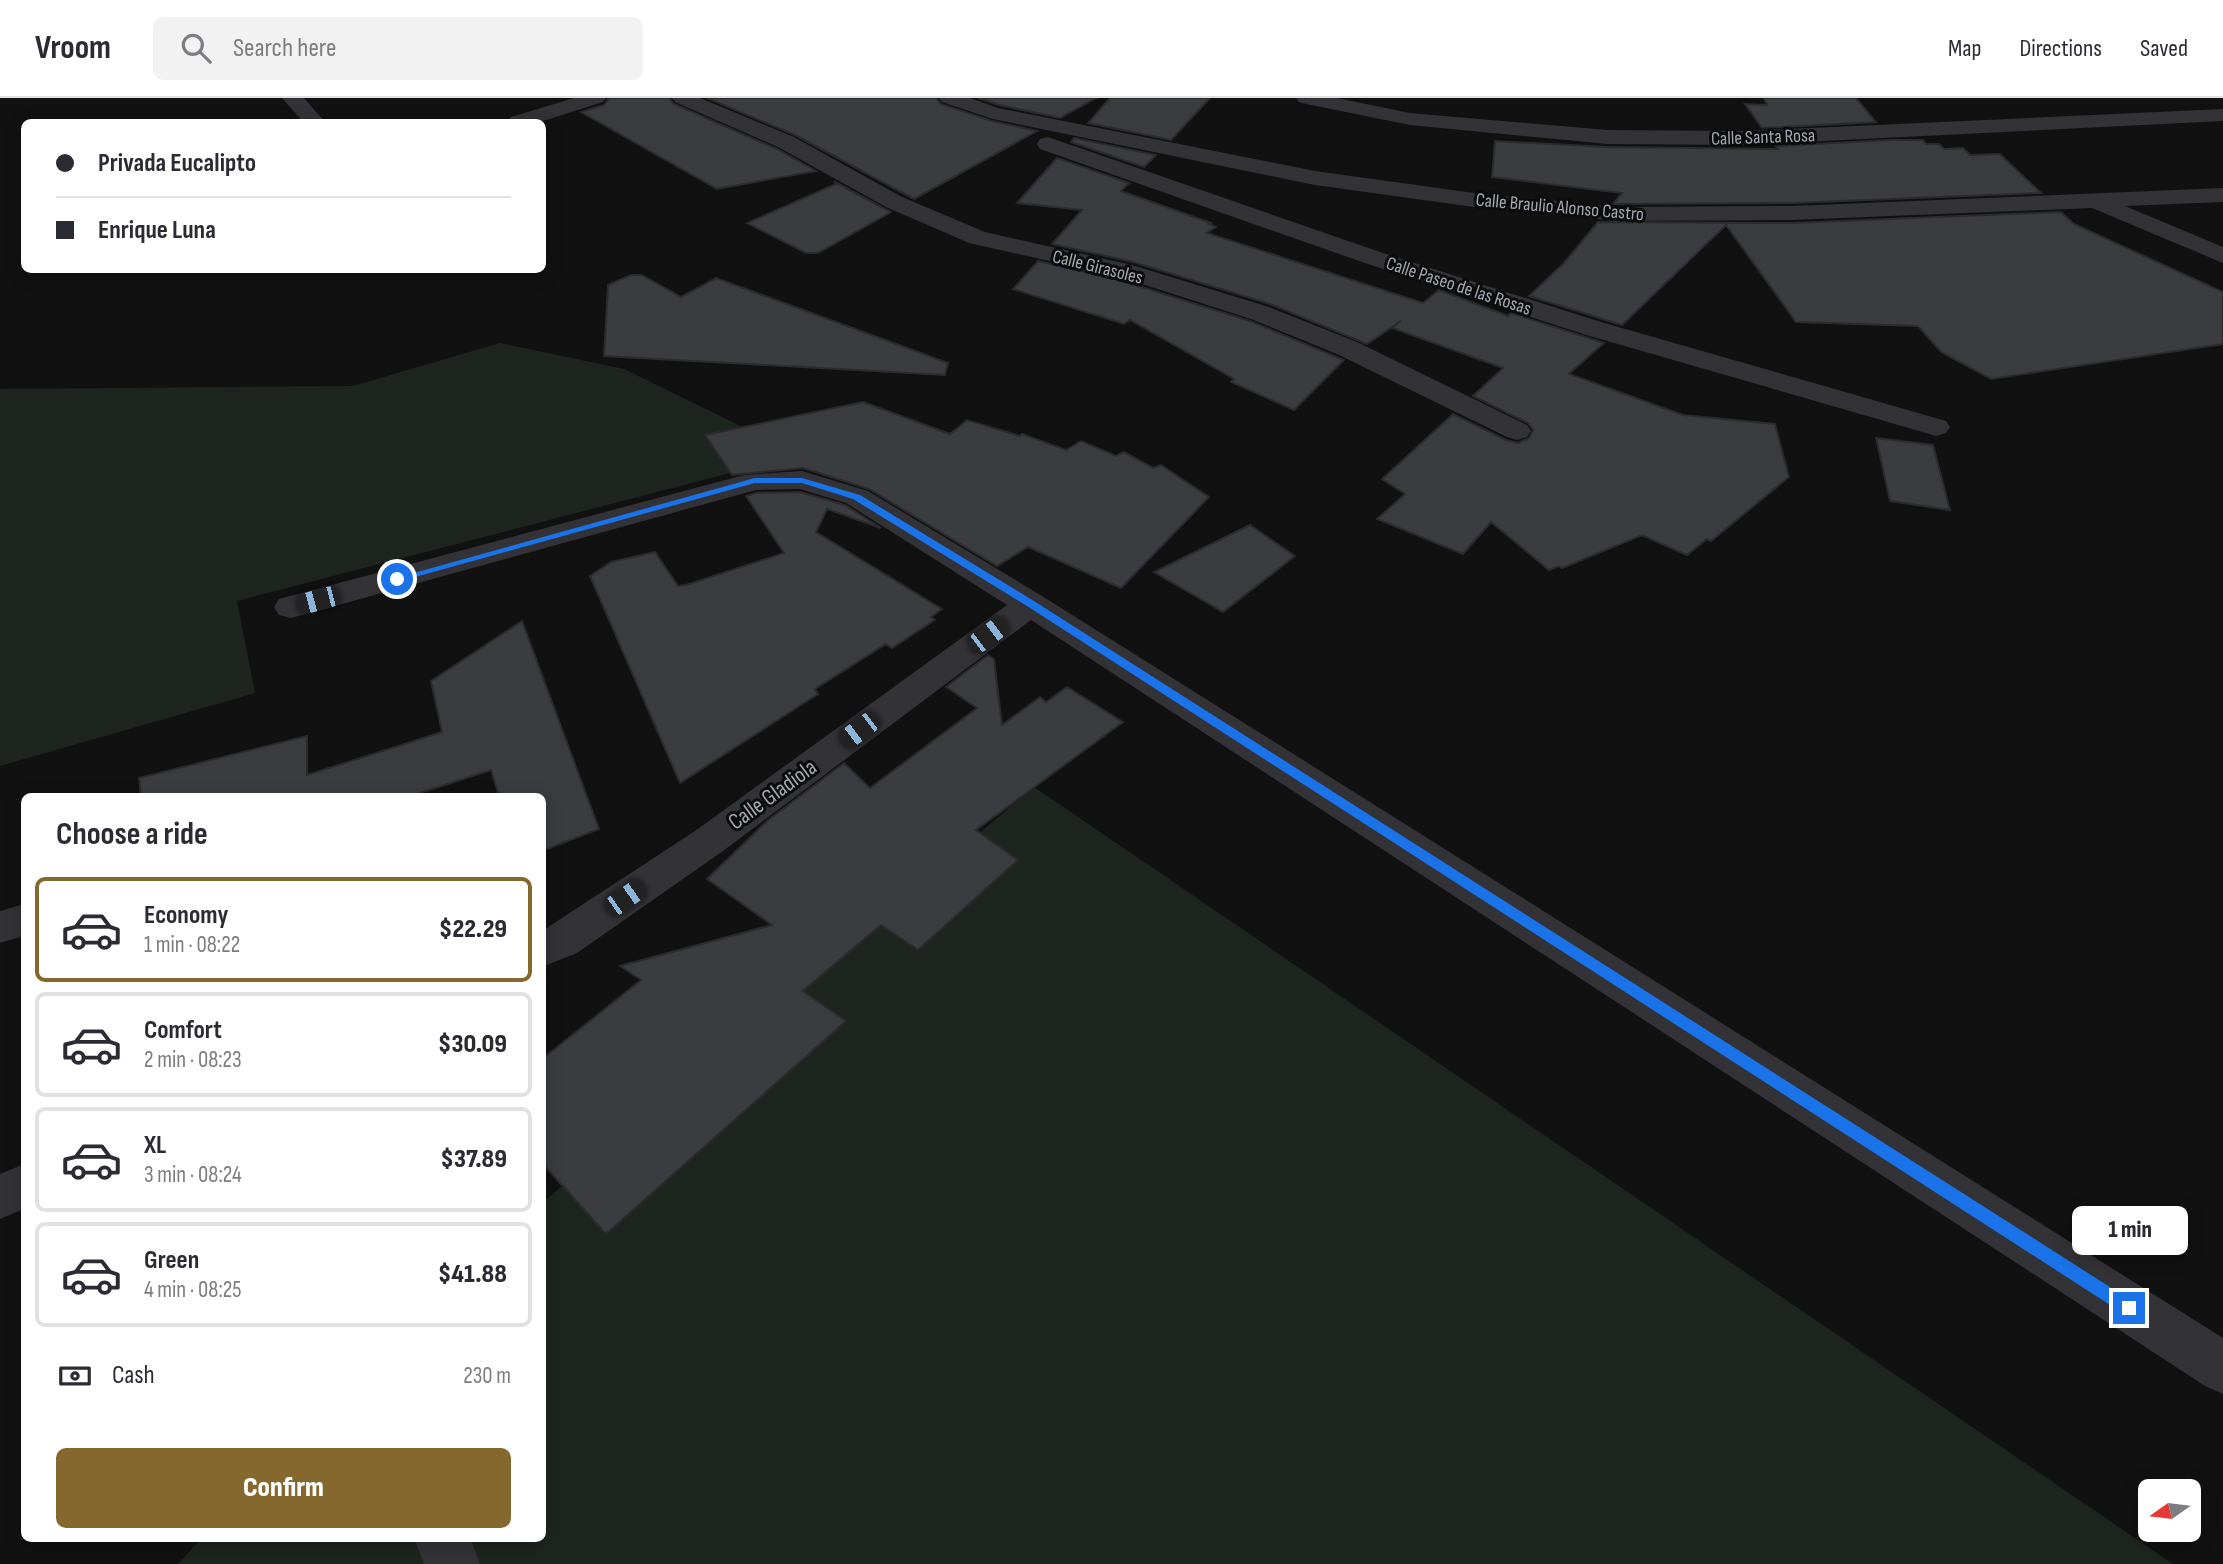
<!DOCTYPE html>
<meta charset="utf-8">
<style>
body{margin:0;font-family:"Sofia Sans Condensed",sans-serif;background:#f2f2f3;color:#2b2b33;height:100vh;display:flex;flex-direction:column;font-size:26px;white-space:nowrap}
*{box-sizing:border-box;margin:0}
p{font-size:23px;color:#7c7c81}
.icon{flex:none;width:38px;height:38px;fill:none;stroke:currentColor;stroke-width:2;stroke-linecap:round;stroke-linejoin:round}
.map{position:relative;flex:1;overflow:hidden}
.details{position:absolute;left:21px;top:695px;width:525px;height:749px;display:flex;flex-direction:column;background:#fff;border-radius:10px;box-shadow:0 4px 18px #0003}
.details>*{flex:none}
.guide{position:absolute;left:21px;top:21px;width:525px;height:154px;border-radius:10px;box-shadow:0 4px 18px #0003;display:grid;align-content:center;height:154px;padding:0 35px;background:#fff}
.needle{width:46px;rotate:256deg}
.controls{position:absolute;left:2138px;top:1381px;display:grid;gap:14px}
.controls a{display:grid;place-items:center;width:63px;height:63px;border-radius:10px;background:#fff;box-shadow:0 4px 18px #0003;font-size:35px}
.end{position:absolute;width:32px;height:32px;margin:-16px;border:9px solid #1a73e8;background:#fff;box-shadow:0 0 0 4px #fff}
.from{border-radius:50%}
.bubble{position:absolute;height:49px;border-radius:10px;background:#fff;box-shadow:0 4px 18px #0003;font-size:23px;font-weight:800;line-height:49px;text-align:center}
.car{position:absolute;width:21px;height:42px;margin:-21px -10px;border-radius:9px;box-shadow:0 0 5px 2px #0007;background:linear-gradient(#222 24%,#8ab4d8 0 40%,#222 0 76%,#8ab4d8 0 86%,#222 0)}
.guide b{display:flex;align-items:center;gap:24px;height:66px;font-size:26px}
.guide b+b{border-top:2px solid #e1e1e2}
.guide i{width:18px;height:18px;background:#2b2b33}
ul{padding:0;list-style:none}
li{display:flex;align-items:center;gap:21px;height:105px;margin:0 14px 10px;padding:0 21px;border:4px solid #e1e1e2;border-radius:10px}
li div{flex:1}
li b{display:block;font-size:26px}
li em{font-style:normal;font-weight:800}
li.selected{border-color:#85682d}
li>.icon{width:63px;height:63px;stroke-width:1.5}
h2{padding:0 35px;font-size:32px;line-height:84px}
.pay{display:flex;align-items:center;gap:18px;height:77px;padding:0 35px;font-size:26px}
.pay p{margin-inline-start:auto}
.cta{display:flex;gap:14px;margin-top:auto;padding:14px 35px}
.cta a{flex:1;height:80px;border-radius:10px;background:#85682d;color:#fff;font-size:28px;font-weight:800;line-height:80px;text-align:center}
header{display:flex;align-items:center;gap:42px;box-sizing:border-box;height:98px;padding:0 35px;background:#fff;border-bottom:2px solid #e1e1e2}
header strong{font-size:33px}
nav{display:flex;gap:38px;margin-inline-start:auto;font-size:24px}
.search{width:490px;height:63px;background:#f2f2f3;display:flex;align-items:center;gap:18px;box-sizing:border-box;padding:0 24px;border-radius:10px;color:#7c7c81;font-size:26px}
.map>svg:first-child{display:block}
.green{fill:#1d251e}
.building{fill:#3b3c3f;stroke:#2b2b2e;stroke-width:2}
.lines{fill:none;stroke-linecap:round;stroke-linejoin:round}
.street{fill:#323237;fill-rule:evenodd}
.route{fill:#1a73e8}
.labels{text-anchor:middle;stroke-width:6;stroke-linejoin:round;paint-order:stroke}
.far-street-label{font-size:19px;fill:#a2a7b3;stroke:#0c0c0d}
.street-label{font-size:23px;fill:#a2a7b3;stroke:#0c0c0d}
</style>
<header>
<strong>Vroom</strong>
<div class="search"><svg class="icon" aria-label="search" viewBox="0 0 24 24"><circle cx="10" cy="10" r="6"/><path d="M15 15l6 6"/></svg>Search here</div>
<nav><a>Map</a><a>Directions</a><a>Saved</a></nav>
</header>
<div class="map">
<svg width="2223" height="1466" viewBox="0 0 2223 1466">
<rect width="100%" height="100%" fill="#111112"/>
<path class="green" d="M500 245 624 271 800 357 237 503 255 595 0 668V291L353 288Z
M1034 689 2173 1466H178L202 1440H542L543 1104Z"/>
<path class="building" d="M609 0H669L674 6 777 51 816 73 717 91 581 14 604 7Z
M707 0H936L941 6 992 23 1037 33 914 101 795 37Z
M978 0H1096L1060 20 999 7Z
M1110 0H1210L1171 42 1088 25Z
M1764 0H1856L1876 24 1762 30 1745 6 1767 7Z
M1074 40 1156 57 1144 69 1071 44Z
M1891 42H1923L1926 46H1939L1944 51 1963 50 1970 57 2000 56 2041 95 1792 105 1618 106H1613L1622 95 1492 79 1495 43 1608 49 1778 51 1776 48Z
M1057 60 1129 85 1121 93 1211 125 1209 126 1216 129 1207 135 1423 205 1439 192 1508 218 1511 215 1604 245 1569 276 1683 317 1775 326 1789 379 1711 443 1707 441 1687 457 1642 437 1562 470 1559 468 1549 472 1491 424 1463 456 1377 421 1405 396 1382 381 1453 316 1506 342 1518 345 1529 340 1533 332 1528 325 1473 298 1503 270 1392 230 1401 223 1367 246 1270 206 1133 164 1052 146 1082 112 1017 105Z
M835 84 891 114 818 155H806L747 125 836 86Z
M2061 114 2074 126 2223 194V246L1991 281 1941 254 1918 228 1796 224 1726 127 1622 227 1529 198 1563 166 1598 124 1792 125Z
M1038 163 1116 181 1250 223 1344 262 1294 312 1231 284 1234 281 1130 222 1124 226 1013 191Z
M631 177H642L681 199 716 180 948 265 945 277 604 258 608 187Z
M863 304 950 336 967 322 1020 338 1022 336 1066 352 1081 343 1116 358 1124 354 1153 370 1161 367 1209 399 1121 490 1028 449 997 468 869 391 803 370 732 377 705 337Z
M1876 340 1933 347 1950 412 1890 403Z
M800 394 845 407 881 430 827 411 816 434 942 511 931 519 935 522 892 550 886 546 815 591 818 596 680 685 590 478 611 464 655 454 678 488 686 487 784 455 746 398 756 395Z
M1250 427 1295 458 1223 514 1154 474Z
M522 523 599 731 542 753V698H499L491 672 411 698H141L139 680 307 638V677L442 634 431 583Z
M988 557 994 561 1002 627 1040 599 1046 604 1067 589 1123 624 976 732 1018 762 918 852 881 827 803 893 846 923 606 1136 542 1065V961L641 882 620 868 772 827 707 781 767 723 844 665 870 690 977 610 946 589Z"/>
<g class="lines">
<path class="street" d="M282 0H304L325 24H303Z
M574 0H606L603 4 540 24H508L511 19Z
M672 0H700L794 39 902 99 985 134 1132 167 1269 209 1357 244 1527 327 1531 333 1527 339 1517 342 1507 339 1337 256 1251 221 1117 178 969 145 886 109 778 49 675 4Z
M939 0H970L998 10 1315 73 1474 95 1618 109 1792 108 2223 90V104L2125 108 2223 149V165L2092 110 1792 122 1618 123 1474 109 1315 87 993 21 942 4Z
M1296 0H1337L1410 15 1608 32 1744 33 2223 11V23L1744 47 1608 46 1410 27 1306 6 1299 4Z
M1048 39 1380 154 1601 224 1946 323 1950 329 1946 335 1936 338 1926 335 1583 236 1362 164 1040 51 1037 46 1040 41Z
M802 373 868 393 1042 498 2223 1240V1296L2205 1288 1031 522 723 753 577 855 542 869V833L695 733 1007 507 846 405 800 391 756 392 291 520 279 517 274 509 279 501 744 377Z
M24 806V838L0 845V813Z
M24 1066V1111L0 1121V1076Z
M414 1440H470L480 1466H424Z"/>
</g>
<path class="route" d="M802 380 860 397 1034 503 2135 1205 2137 1210 2135 1216 2129 1218 2124 1216 1027 508 853 401 802 385H755L397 484 392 481 755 380Z"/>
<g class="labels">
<g class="far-street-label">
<text transform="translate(1763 38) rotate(-2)" y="7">Calle Santa Rosa</text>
<text transform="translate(1560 108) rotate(5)" y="7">Calle Braulio Alonso Castro</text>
<text transform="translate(1098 168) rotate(14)" y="7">Calle Girasoles</text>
<text transform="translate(1459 187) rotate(18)" y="7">Calle Paseo de las Rosas</text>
</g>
<g class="street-label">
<text transform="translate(772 696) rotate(-36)" y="8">Calle Gladiola</text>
</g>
</g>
</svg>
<div class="controls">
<a><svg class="needle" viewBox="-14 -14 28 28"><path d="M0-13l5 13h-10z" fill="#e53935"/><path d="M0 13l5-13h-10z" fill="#7c7c81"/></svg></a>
</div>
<i class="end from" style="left:397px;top:481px"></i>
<i class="end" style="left:2129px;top:1210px"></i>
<div class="bubble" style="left:2072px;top:1108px;width:116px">1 min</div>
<i class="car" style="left:318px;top:502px;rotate:255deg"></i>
<i class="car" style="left:988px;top:537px;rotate:53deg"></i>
<i class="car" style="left:859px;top:632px;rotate:233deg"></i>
<i class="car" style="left:625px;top:800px;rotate:55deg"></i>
<div class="guide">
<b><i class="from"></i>Privada Eucalipto</b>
<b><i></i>Enrique Luna</b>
</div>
<section class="details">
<h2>Choose a ride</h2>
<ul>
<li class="selected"><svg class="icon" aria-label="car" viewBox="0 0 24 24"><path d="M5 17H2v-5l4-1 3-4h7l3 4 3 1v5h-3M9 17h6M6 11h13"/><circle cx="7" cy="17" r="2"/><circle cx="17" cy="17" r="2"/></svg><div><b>Economy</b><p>1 min · 08:22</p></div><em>$22.29</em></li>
<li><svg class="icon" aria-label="car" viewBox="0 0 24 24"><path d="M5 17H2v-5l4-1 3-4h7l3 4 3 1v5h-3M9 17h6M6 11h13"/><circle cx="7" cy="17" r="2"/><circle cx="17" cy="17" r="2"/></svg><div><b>Comfort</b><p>2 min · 08:23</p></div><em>$30.09</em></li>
<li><svg class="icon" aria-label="car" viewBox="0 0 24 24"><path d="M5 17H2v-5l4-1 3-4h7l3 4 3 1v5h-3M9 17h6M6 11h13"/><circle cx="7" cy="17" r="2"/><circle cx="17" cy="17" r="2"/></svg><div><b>XL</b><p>3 min · 08:24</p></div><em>$37.89</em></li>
<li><svg class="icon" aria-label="car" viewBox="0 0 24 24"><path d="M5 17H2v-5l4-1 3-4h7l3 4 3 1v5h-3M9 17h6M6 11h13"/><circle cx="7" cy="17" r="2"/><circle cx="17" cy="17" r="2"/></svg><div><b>Green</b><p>4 min · 08:25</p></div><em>$41.88</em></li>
</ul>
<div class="pay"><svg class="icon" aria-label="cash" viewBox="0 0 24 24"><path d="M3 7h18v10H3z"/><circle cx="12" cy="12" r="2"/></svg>Cash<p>230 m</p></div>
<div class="cta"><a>Confirm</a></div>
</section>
</div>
